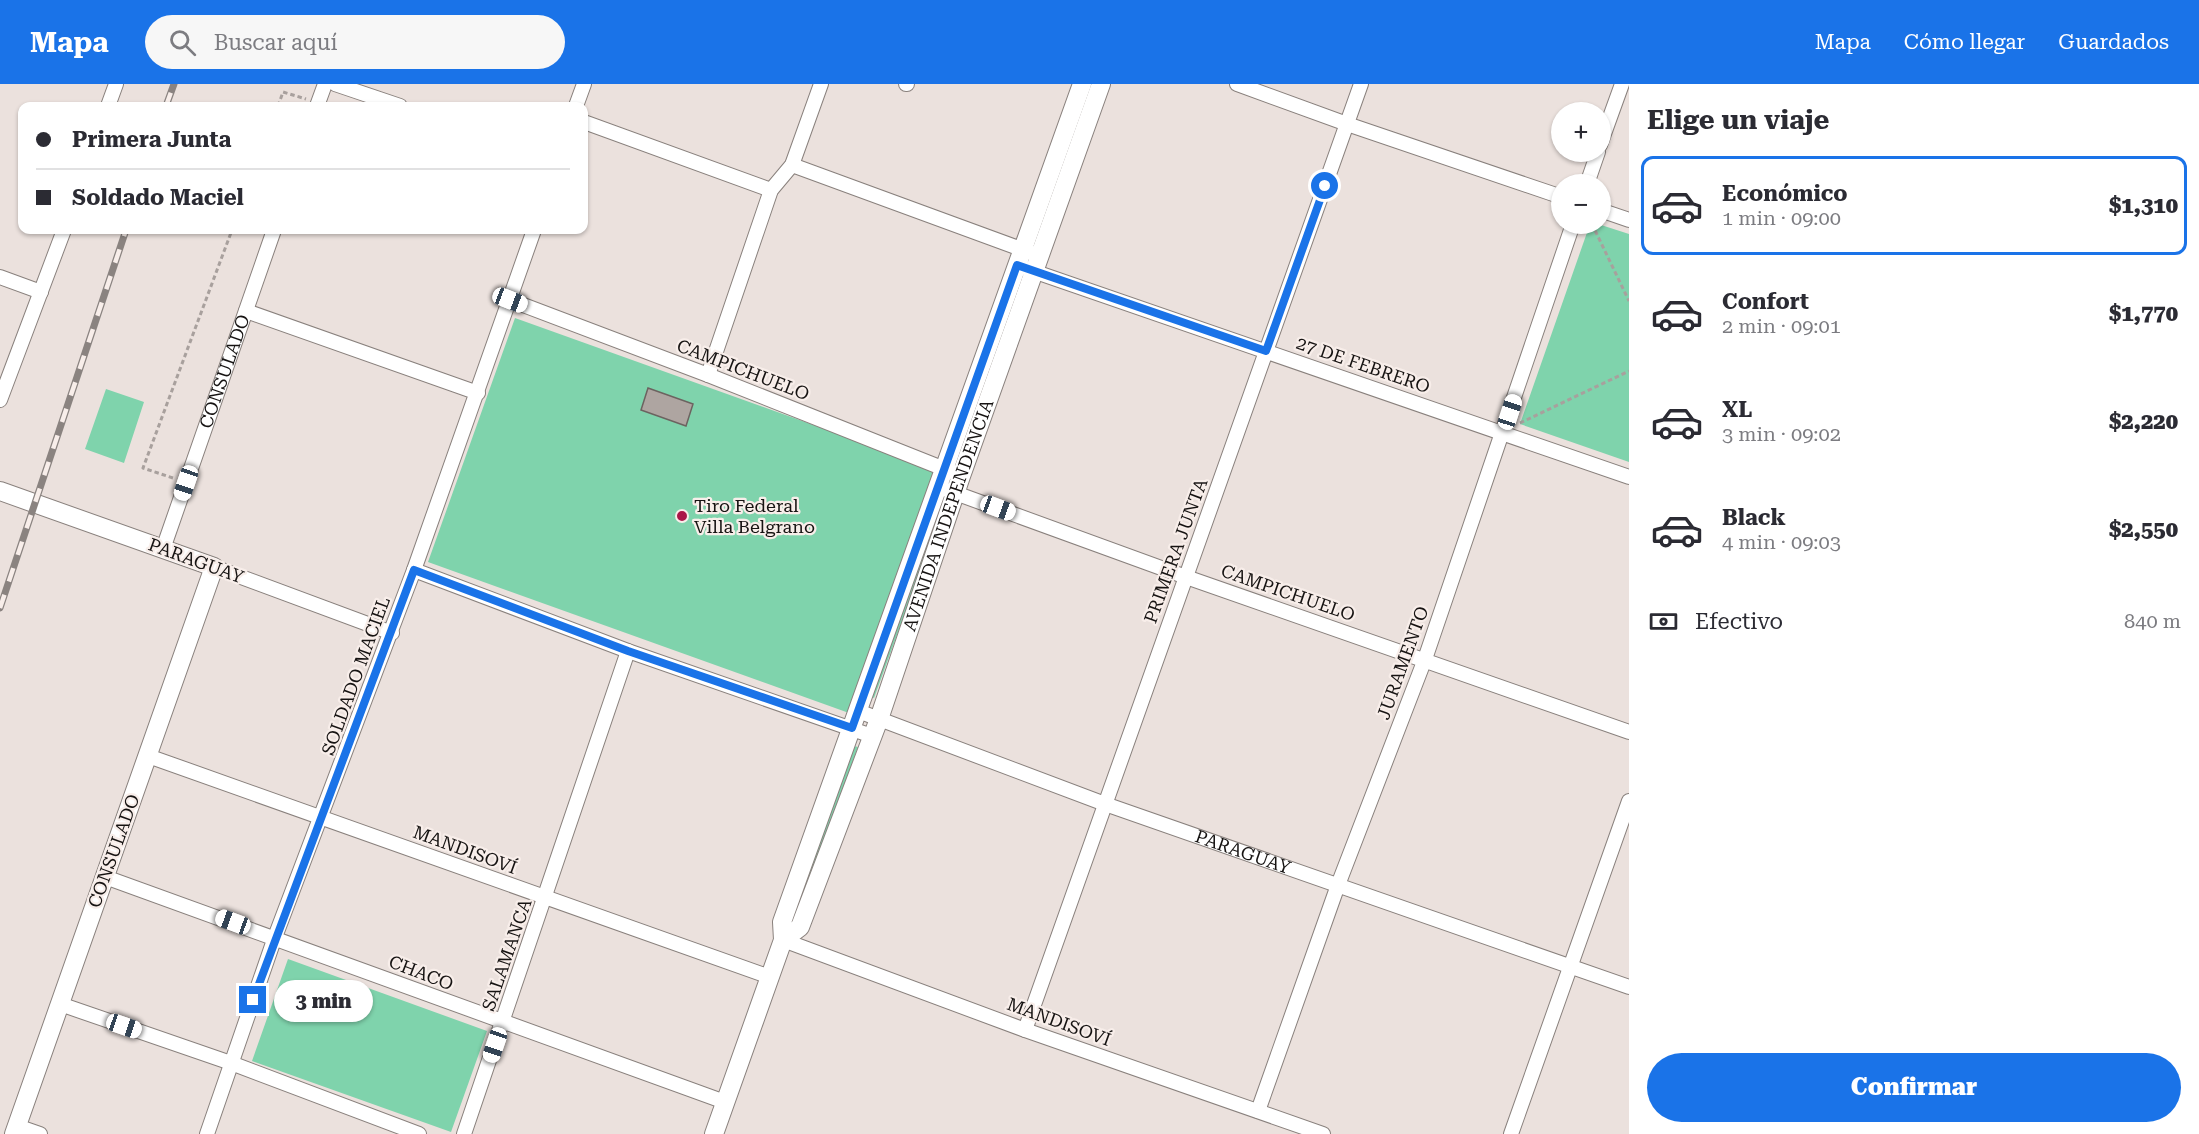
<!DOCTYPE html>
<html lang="es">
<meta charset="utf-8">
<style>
body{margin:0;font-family:"Roboto Serif",serif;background:#f7f7f7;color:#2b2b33;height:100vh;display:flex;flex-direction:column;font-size:22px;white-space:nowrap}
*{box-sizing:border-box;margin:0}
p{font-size:20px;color:#7c7c81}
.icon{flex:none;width:33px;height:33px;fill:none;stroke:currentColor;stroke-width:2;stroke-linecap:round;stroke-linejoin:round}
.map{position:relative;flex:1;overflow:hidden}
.details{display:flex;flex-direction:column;background:#fff;width:570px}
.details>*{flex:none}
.banner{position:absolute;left:18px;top:18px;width:570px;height:132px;border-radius:12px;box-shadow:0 2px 4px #0004;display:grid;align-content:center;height:132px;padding:0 18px;background:#fff}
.buttons{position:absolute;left:1551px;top:18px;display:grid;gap:12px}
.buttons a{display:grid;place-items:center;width:60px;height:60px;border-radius:50%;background:#fff;box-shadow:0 2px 4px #0004;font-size:30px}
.end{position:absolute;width:27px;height:27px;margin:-14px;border:8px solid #1a73e8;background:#fff;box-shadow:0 0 0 3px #fff}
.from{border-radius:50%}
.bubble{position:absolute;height:42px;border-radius:21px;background:#fff;box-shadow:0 2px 4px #0004;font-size:20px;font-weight:800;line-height:42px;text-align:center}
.car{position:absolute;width:18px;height:36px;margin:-18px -9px;border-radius:8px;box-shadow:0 0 4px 2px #0007;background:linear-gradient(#fff 24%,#345 0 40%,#fff 0 76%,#345 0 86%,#fff 0)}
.banner b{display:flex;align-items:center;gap:21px;height:57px;font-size:22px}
.banner b+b{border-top:2px solid #e1e1e2}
.banner i{width:15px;height:15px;background:#2b2b33}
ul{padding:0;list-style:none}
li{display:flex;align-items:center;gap:18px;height:99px;margin:0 12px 9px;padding:0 6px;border:3px solid transparent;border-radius:12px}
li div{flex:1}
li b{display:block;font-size:22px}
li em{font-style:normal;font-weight:800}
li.active{border-color:#1a73e8}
li>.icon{width:54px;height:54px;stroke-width:1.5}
h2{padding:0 18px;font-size:27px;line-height:72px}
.pay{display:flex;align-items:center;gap:15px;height:66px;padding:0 18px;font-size:22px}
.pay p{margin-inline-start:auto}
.cta{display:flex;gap:12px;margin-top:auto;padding:12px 18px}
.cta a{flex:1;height:69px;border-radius:36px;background:#1a73e8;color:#fff;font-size:24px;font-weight:800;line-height:69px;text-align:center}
header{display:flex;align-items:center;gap:36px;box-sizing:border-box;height:84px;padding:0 30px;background:#1a73e8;color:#fff}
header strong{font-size:28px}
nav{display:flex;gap:33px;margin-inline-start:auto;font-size:21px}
.search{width:420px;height:54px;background:#f7f7f7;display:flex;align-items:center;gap:15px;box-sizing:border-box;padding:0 21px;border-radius:33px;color:#7c7c81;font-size:22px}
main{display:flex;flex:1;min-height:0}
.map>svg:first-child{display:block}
.green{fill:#7fd3ac}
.building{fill:#aea5a1;stroke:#6c6360;stroke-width:1.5}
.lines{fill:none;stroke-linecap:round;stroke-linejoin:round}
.street-casing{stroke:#89817d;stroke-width:16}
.secondary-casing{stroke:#89817d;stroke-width:20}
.path{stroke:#a8a09d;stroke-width:3;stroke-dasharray:4.5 3;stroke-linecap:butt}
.street{stroke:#fff;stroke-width:14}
.secondary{stroke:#fff;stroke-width:18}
.rail-casing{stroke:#8a8380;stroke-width:7}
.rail{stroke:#f8eeea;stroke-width:4.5;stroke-dasharray:14;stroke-linecap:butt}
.route{stroke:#1a73e8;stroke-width:8}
.poi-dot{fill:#aa1648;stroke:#f8eeea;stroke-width:2}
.labels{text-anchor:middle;stroke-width:4.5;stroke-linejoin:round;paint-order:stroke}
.street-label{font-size:18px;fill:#161312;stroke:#f8eeea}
.poi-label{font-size:18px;fill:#161312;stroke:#f8eeea;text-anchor:start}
</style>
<header>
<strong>Mapa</strong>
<div class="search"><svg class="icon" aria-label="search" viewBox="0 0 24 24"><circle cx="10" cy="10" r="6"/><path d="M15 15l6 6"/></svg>Buscar aquí</div>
<nav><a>Mapa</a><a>Cómo llegar</a><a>Guardados</a></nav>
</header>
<main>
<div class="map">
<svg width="1629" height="1050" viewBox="0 0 1629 1050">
<rect width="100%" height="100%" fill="#ebe1dd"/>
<path class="green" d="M1590 140H1598L1629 150V378L1520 340Z
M515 234 936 385 849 629 428 478Z
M106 305 144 318 124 379 85 365Z
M940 421 944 422 874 614 870 612Z
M854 662 858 663 793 841 789 839Z
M288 875 487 947 451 1048 252 977Z"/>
<path class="building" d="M648 304 693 320 686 342 641 326Z"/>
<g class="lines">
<defs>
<g id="street">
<path d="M335 0 400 22"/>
<path d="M906 0H907"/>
<path d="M1237 0 1347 40 1562 113"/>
<path d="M108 22 116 0"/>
<path d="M317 22 325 0"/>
<path d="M576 22 584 0"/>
<path d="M584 38 771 106"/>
<path d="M1600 61 1622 0"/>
<path d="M792 81 1032 169"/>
<path d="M1587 100 1598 68"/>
<path d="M1600 126 1629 136"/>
<path d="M1027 185 1629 393"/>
<path d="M0 193 41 208"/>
<path d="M510 216 708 291 952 388"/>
<path d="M246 227 478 309"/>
<path d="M708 291 771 106 792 81 821 0"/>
<path d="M0 316 64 146"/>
<path d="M947 406 1186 493 1629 648"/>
<path id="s1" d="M163 465 274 146"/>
<path d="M214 483 392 549"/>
<path d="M414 486 628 567 872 652"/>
<path id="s2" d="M858 627 1105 720 1629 903"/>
<path d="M148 672 770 893"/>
<path d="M105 793 725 1018"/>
<path d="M783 856 1025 946 1323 1050"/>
<path d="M60 920 231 979 419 1050"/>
<path d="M1025 946 1361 0"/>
<path d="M1258 1027 1338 801 1425 575 1573 140"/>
<path d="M17 1042 40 1050"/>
<path d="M207 1050 275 853 414 486 534 146"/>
<path d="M464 1050 628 567"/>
<path d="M1511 1050 1629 717"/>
</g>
<g id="secondary">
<path d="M0 407 214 483 14 1050"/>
<path id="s3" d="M783 856 800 843 879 635 961 392 1101 0"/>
<path d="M714 1050 783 856 782 838 1082 0"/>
</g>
</defs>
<use href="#street" class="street-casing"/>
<use href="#secondary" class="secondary-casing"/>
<path class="path" d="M278 22 283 8 306 15
M1592 140 1629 217
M1520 339 1629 287
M173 394 143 384 232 146"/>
<use href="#street" class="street"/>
<use href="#secondary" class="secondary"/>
<defs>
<path id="rail" d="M166 22 174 0
M0 524 126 146"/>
</defs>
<use href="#rail" class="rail-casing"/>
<use href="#rail" class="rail"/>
</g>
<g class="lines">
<path class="route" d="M253 916 414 486 628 567 852 644 1017 181 1266 267 1325 102"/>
</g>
<circle class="poi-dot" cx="682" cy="432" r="6"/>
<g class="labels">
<g class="street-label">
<text transform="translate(1363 281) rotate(19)" y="6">27 DE FEBRERO</text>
<text transform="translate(743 286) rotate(21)" y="6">CAMPICHUELO</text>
<text dy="6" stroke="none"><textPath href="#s1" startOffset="188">CONSULADO</textPath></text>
<text dy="6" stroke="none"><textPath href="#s3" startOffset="459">AVENIDA INDEPENDENCIA</textPath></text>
<text transform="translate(1176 467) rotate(-70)" y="6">PRIMERA JUNTA</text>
<text transform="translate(196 477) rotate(20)" y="6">PARAGUAY</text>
<text transform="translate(1288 509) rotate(19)" y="6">CAMPICHUELO</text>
<text transform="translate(1403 579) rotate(-70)" y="6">JURAMENTO</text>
<text transform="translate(356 592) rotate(-70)" y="6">SOLDADO MACIEL</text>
<text transform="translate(465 766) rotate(20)" y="6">MANDISOVÍ</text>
<text transform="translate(114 767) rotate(-70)" y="6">CONSULADO</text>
<text dy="6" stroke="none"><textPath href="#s2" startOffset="410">PARAGUAY</textPath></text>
<text transform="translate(507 871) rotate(-71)" y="6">SALAMANCA</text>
<text transform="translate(421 889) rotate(21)" y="6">CHACO</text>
<text transform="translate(1059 938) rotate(20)" y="6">MANDISOVÍ</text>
</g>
<g class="poi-label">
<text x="694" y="428">Tiro Federal<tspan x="694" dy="21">Villa Belgrano</tspan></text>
</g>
</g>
</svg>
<div class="buttons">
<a>+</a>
<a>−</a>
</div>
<i class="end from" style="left:1325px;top:102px"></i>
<i class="end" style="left:253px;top:916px"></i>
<div class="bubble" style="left:274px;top:896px;width:99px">3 min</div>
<i class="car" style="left:510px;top:216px;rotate:111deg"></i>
<i class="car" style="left:1510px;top:328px;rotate:18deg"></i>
<i class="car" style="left:186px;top:399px;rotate:199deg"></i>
<i class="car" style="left:998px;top:424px;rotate:110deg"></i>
<i class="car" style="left:233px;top:838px;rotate:290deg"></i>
<i class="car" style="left:124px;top:942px;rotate:109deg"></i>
<i class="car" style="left:495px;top:961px;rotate:199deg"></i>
<div class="banner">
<b><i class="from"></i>Primera Junta</b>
<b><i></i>Soldado Maciel</b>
</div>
</div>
<section class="details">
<h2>Elige un viaje</h2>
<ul>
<li class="active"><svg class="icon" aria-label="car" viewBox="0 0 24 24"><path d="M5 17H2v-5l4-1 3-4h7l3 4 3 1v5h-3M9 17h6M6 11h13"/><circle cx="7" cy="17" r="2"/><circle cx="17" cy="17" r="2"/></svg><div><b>Económico</b><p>1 min · 09:00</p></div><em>$1,310</em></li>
<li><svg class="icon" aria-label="car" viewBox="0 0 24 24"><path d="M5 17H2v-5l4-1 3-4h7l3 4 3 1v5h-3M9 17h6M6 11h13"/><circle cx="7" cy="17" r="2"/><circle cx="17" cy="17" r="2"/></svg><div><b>Confort</b><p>2 min · 09:01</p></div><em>$1,770</em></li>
<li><svg class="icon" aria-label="car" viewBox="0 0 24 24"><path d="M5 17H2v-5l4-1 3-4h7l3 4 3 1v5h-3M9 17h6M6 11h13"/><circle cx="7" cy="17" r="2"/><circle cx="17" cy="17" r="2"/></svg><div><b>XL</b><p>3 min · 09:02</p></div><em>$2,220</em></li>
<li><svg class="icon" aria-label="car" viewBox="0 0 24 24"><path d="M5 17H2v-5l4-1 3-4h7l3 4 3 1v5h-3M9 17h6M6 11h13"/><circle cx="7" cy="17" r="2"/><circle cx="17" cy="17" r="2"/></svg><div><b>Black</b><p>4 min · 09:03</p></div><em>$2,550</em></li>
</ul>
<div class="pay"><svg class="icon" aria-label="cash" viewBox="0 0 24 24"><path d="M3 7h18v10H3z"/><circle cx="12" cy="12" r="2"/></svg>Efectivo<p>840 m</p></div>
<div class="cta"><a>Confirmar</a></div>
</section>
</main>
